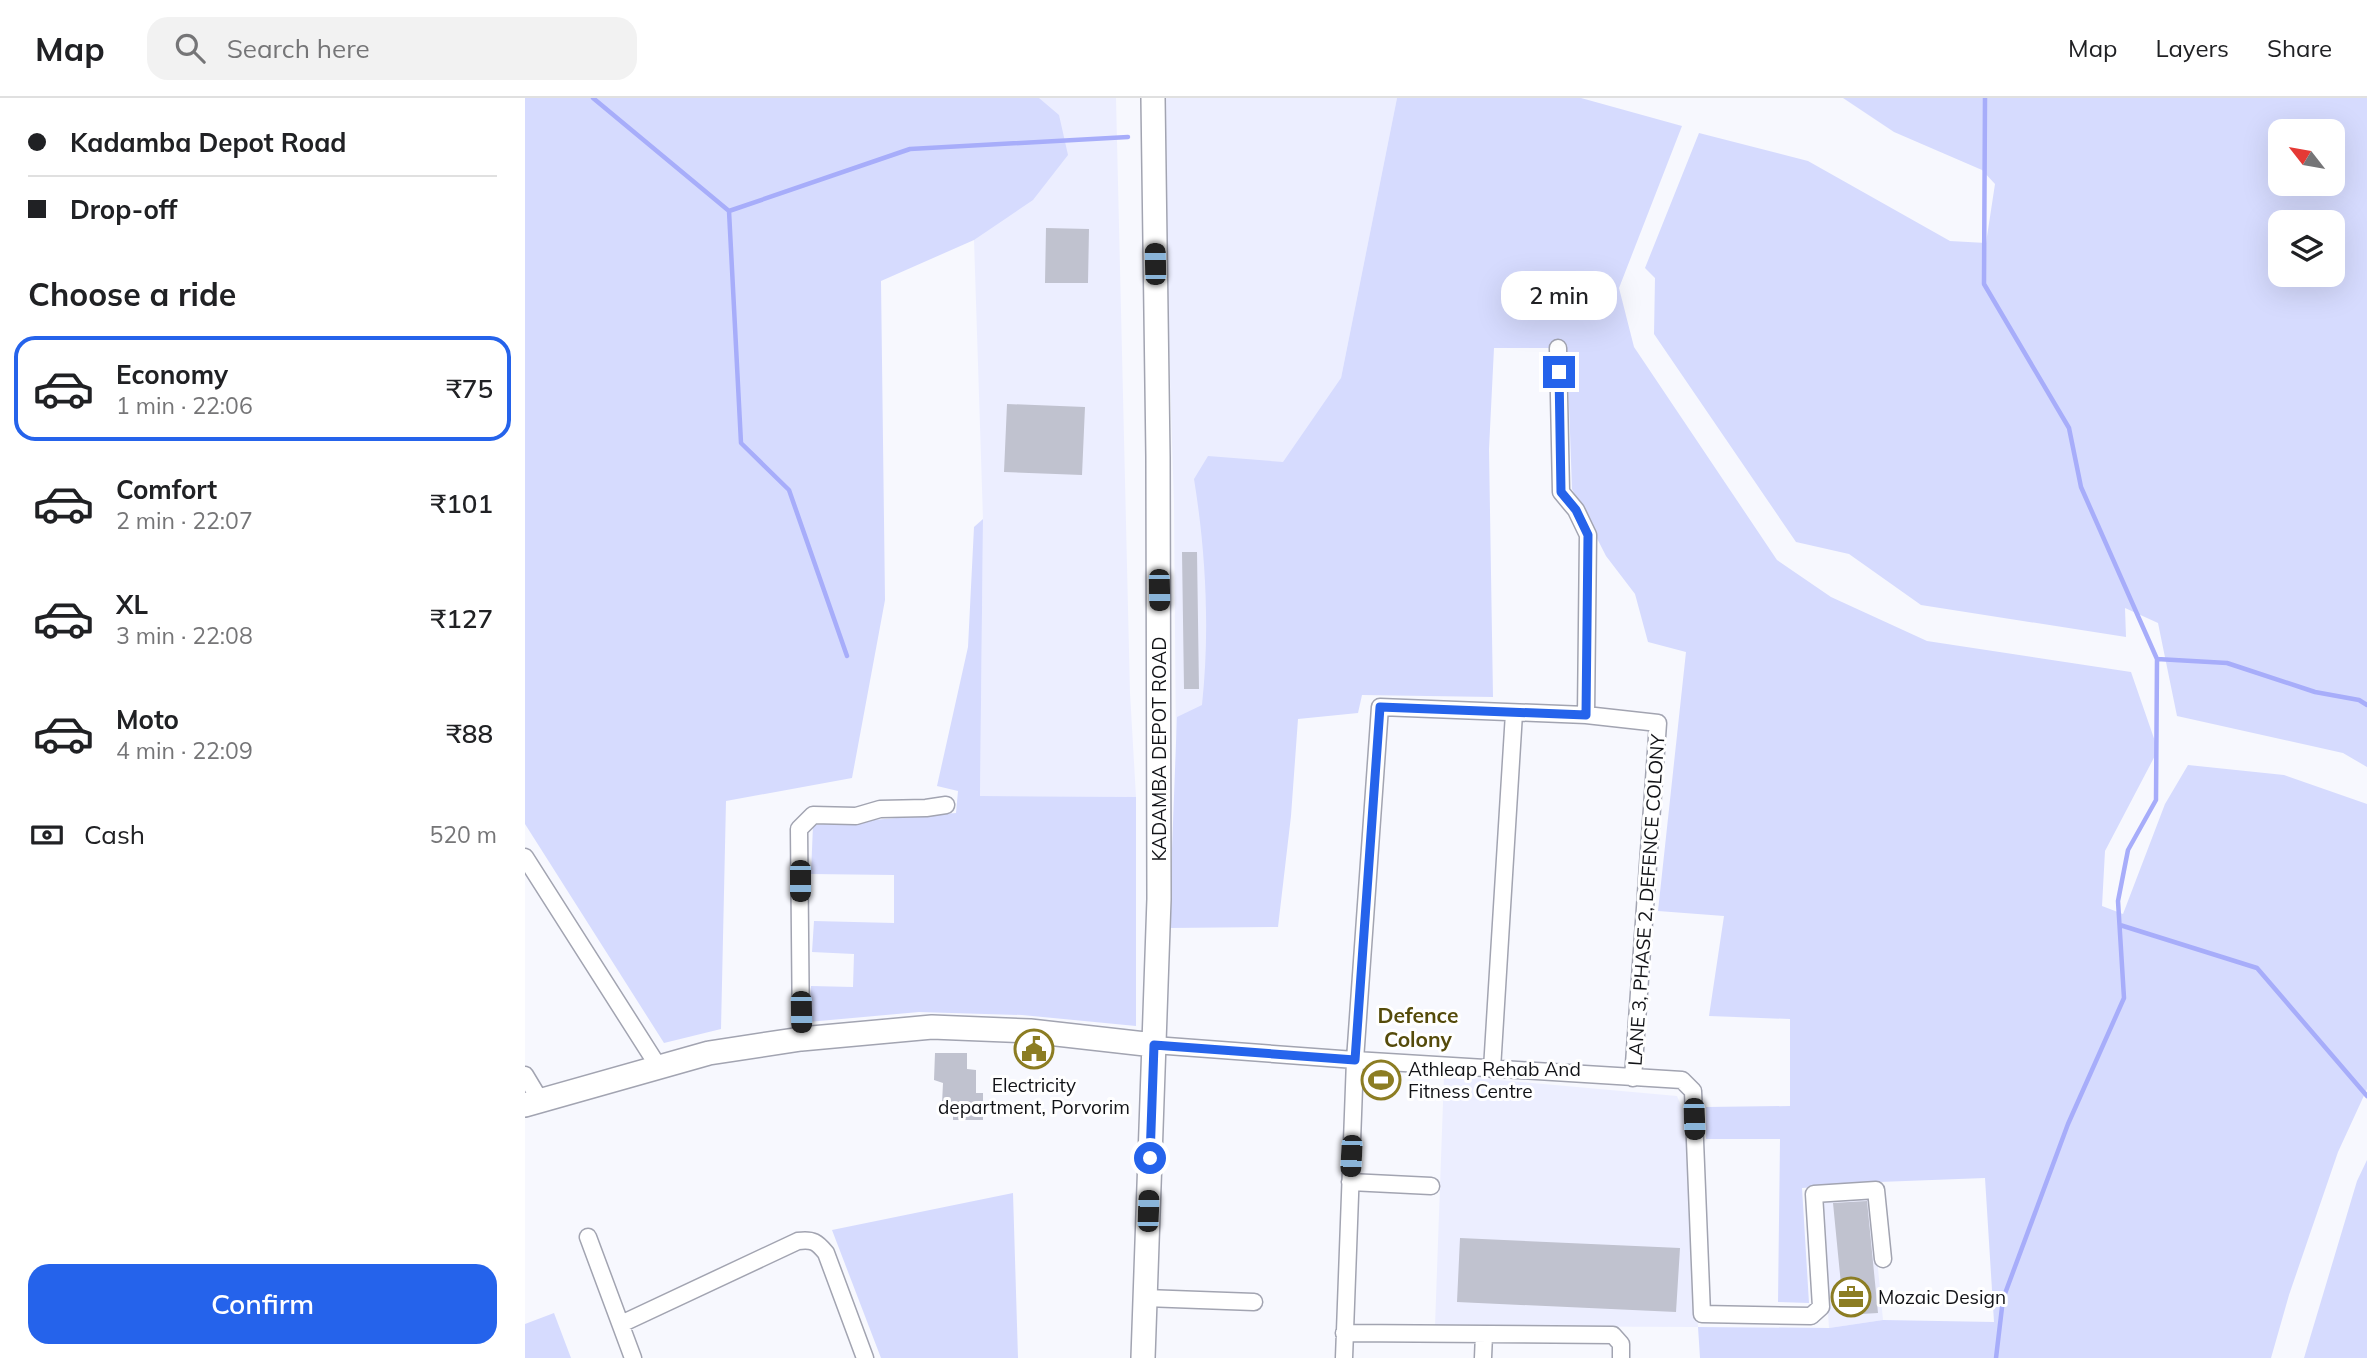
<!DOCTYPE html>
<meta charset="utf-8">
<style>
body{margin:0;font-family:Mulish,sans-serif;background:#f2f2f2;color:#202124;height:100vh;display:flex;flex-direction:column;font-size:26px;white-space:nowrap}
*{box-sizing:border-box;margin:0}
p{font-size:23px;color:#757577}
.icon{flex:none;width:38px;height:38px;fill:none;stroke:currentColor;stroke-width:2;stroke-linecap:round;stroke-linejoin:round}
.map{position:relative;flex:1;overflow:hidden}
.side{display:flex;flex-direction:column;background:#fff;width:525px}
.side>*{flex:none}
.hud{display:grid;align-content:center;height:154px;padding:0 28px;background:#fff}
.needle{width:46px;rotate:301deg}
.buttons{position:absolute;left:1743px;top:21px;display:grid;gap:14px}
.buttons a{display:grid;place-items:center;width:77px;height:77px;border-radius:14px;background:#fff;box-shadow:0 7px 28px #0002;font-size:35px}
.end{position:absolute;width:32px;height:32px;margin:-16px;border:9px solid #2563eb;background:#fff;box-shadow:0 0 0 4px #fff}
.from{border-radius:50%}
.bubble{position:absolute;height:49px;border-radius:21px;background:#fff;box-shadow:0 7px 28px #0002;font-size:23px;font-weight:600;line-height:49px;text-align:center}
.car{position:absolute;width:21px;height:42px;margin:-21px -10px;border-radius:9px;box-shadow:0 0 5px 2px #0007;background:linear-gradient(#222 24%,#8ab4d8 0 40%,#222 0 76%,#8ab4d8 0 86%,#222 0)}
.hud b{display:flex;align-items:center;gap:24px;height:66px;font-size:26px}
.hud b+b{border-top:2px solid #e0e0e0}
.hud i{width:18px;height:18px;background:#202124}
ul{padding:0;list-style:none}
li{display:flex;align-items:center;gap:21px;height:105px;margin:0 14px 10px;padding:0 14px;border:4px solid transparent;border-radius:21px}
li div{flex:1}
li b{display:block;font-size:26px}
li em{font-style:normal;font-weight:600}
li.current{border-color:#2563eb}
li>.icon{width:63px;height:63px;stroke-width:1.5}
h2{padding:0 28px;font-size:32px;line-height:84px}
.pay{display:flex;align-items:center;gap:18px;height:77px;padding:0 28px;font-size:26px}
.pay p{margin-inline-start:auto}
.button{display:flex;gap:14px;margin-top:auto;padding:14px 28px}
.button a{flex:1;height:80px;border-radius:21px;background:#2563eb;color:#fff;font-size:28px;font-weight:600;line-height:80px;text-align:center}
header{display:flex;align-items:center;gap:42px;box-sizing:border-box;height:98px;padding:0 35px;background:#fff;border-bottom:2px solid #e0e0e0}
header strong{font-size:33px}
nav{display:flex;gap:38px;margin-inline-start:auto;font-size:24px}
.search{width:490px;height:63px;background:#f2f2f2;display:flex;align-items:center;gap:18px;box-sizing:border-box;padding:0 24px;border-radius:21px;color:#757577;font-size:26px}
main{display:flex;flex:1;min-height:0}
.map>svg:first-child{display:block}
.built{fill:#eceeff}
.green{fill:#d6dbfe;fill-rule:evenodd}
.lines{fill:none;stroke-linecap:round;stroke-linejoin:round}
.stream{stroke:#a7adfa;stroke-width:4.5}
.building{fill:#c0c2cf}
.street-casing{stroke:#a2a4b1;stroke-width:19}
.secondary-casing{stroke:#a2a4b1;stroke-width:26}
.street{stroke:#fff;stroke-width:16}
.secondary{stroke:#fff;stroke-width:23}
.route{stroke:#2563eb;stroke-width:9}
.labels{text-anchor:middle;stroke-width:6;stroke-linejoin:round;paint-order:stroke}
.street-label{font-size:19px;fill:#121317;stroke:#fff}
.poi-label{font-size:19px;fill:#121317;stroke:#fff;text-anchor:start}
.neighbourhood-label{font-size:21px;font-weight:bold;fill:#554b0a;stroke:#fff}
</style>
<header>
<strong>Map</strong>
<div class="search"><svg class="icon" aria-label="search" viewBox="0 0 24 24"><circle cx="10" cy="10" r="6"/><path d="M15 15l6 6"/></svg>Search here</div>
<nav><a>Map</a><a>Layers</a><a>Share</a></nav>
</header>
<main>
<section class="side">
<div class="hud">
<b><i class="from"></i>Kadamba Depot Road</b>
<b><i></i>Drop-off</b>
</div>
<h2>Choose a ride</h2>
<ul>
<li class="current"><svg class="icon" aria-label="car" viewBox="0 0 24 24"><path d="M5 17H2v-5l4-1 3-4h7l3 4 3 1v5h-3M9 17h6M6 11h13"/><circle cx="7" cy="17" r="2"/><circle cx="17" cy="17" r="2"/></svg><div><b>Economy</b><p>1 min · 22:06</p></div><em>₹75</em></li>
<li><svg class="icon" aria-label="car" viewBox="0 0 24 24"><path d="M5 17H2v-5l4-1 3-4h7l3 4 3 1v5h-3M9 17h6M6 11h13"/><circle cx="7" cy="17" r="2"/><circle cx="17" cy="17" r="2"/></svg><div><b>Comfort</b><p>2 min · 22:07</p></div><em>₹101</em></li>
<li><svg class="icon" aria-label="car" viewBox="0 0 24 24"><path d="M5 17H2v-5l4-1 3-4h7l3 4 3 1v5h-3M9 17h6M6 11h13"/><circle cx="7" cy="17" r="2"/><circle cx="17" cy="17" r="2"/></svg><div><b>XL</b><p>3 min · 22:08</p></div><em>₹127</em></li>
<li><svg class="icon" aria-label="car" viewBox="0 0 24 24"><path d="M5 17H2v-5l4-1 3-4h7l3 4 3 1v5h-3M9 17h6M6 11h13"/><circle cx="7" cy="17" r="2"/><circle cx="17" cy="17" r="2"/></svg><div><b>Moto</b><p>4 min · 22:09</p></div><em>₹88</em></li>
</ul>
<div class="pay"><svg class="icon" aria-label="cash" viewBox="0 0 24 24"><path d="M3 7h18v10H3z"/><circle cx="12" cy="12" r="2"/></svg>Cash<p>520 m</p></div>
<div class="button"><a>Confirm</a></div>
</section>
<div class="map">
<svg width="1842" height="1260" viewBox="0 0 1842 1260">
<rect width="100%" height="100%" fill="#f7f8fe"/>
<path class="built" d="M440 0H591L605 595 611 699 455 698 458 421 449 142Z
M636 0H872L816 280 767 652 651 659 649 405Z
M919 977 1152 998 1161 1019 1173 1229 910 1228Z
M1346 1098 1358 1222 1304 1230 1296 1103Z"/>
<path class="green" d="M0 0H514L534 17 543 57 508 102 449 142 356 183 360 502 327 680 201 703 196 931 139 945 0 726Z
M872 0H1056L1157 28 1094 190 1109 249 1252 462 1306 499 1402 543 1606 574 1633 652 1580 753 1577 808 1598 816 1640 706 1663 667 1759 677 1842 706V991L1813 1054 1764 1197 1746 1260H1175L1173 1229 1304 1230 1358 1222 1469 1224 1460 1080 1354 1084 1277 1090 1284 1205 1253 1204 1255 1041H1181V1009L1265 1008V921L1184 918 1199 818 1133 813 1161 554 1123 544 1110 496 1081 458 1047 391 1042 250H969L964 351 968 599 837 597 833 615 773 621 766 718 753 829 644 830 652 619 677 607C685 533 681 455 669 381L683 358 758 364 816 280Z
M1318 0H1842V669L1818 655 1652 618 1633 525 1600 510 1601 539 1396 507 1324 456 1271 444 1129 236 1130 180 1120 170 1174 35 1283 63 1425 143 1461 145 1470 86 1457 72 1369 34ZM1755 33H1808V86H1755ZM1755 124H1808V177H1755Z
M458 421 455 698 611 699V928L497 917 394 914 283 924 286 888 328 889 329 856 287 854 289 823 369 825V777L286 776 288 727 431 715 433 693 412 688 443 549 449 429Z
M1842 1062V1260H1779L1832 1083Z
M488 1095 493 1260H356L307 1132Z
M29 1215 46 1260H0V1226Z"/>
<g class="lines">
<path class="stream" d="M68 0 204 113 216 345 264 392 322 558
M1460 0 1459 186 1544 330 1556 389 1632 561 1631 702 1603 752 1593 803 1599 900 1543 1026 1478 1201 1471 1260
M204 113 385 51 603 39
M1632 561 1702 565 1790 594 1834 602 1842 607
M1595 827 1732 870 1842 998"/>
</g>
<path class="building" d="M521 130 564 131 563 185H520Z
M482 306 560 309 557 377 479 374Z
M657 454H672L674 591H659Z
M410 955H442V971L451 972V995H458V1022H428V1006H417L418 985 409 982Z
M1342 1103 1353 1215 1319 1217 1308 1105Z
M935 1140 1155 1150 1151 1214 932 1204Z"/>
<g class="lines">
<defs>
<path id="street" d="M1033 250 1036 394 1051 412 1063 437 1061 617
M0 759 133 968
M276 941 274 731 288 717 331 718 355 711 401 710 421 707
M629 947 830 962 1157 982 1168 993 1177 1216 1286 1218 1296 1209 1289 1096 1351 1092 1358 1161
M967 971 989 615
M0 977 15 1002
M825 1084 906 1088
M63 1139 108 1260
M620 1200 729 1204
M96 1226 273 1143C288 1141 292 1144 301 1155L340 1260
M819 1235 1088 1237 1096 1246V1260
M819 1260 830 962 855 609 1061 617 1133 625 1108 980
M958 1260 959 1236"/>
<path id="secondary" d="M0 1007 184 955 276 941 407 929 505 933 629 947
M618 1260 634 801 633 359 628 0"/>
</defs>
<use href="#street" class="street-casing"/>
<use href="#secondary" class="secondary-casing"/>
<use href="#street" class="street"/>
<use href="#secondary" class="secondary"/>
</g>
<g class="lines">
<path class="route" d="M625 1060 629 947 830 962 855 609 1061 617 1063 437 1051 412 1036 394 1034 274"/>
</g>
<defs>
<symbol id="civic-ring" viewBox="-11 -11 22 22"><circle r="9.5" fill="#fff" stroke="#8c7d23" stroke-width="1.5"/><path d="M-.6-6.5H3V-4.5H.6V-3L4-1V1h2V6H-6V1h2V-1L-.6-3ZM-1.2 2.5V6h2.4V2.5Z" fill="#8c7d23"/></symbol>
<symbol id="stadium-ring" viewBox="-11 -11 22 22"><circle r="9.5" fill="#fff" stroke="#8c7d23" stroke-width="1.5"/><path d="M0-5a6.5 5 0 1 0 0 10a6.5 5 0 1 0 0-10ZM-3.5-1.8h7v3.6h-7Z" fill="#8c7d23"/></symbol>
<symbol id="office-ring" viewBox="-11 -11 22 22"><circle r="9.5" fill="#fff" stroke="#8c7d23" stroke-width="1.5"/><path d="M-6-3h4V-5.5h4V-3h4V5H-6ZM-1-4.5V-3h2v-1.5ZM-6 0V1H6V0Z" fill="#8c7d23"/></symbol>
</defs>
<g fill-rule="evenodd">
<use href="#civic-ring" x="487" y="929" width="44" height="44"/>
<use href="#stadium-ring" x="834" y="960" width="44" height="44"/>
<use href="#office-ring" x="1304" y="1177" width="44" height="44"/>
</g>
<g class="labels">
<g class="street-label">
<text transform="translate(634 651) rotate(-90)" y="7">KADAMBA DEPOT ROAD</text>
<text transform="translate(1121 802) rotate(-86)" y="7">LANE 3, PHASE 2, DEFENCE COLONY</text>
</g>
<g class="poi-label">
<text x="883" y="978">Athleap Rehab And<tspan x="883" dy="22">Fitness Centre</tspan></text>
<text x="509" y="994" text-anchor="middle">Electricity<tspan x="509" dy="22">department, Porvorim</tspan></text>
<text x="1353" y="1206">Mozaic Design</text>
</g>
<g class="neighbourhood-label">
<text x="893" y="925">Defence<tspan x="893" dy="24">Colony</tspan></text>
</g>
</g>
</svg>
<div class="buttons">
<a><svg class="needle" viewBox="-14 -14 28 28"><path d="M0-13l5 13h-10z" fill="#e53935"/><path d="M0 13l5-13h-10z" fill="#757577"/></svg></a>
<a><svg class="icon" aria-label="layers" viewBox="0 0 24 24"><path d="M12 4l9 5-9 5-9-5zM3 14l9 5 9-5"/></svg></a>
</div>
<i class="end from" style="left:625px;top:1060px"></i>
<i class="end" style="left:1034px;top:274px"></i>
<div class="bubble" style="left:976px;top:173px;width:116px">2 min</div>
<i class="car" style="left:630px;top:166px;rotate:359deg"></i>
<i class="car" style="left:634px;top:492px;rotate:179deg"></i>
<i class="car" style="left:275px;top:783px;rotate:180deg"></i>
<i class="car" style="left:276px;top:914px;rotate:179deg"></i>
<i class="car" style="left:1169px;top:1021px;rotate:178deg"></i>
<i class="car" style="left:826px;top:1058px;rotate:183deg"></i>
<i class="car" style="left:623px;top:1113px;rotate:2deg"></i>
</div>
</main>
